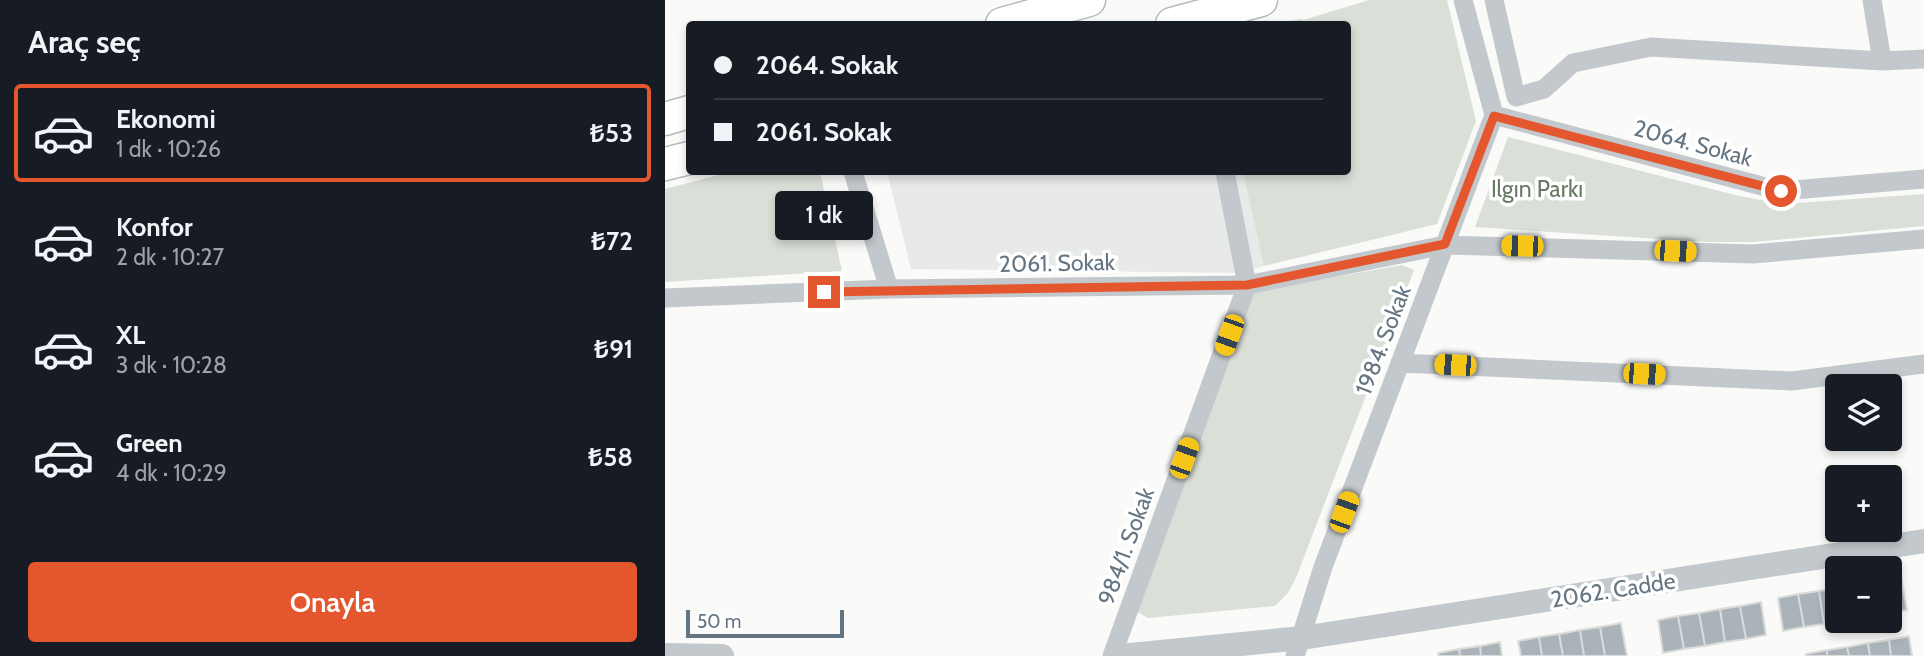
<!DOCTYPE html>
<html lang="tr">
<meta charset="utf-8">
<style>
body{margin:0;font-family:Cabin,sans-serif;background:#20242c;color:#f1f3f6;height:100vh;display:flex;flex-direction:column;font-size:26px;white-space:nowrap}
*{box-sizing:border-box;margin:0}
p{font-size:23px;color:#9ea1a6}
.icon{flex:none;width:38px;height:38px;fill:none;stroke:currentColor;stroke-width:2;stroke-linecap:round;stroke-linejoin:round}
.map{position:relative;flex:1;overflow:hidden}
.panel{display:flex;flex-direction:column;background:#171b24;width:665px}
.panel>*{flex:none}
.banner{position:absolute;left:21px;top:21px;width:665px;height:154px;border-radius:7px;box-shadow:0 4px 10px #0003;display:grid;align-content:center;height:154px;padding:0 28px;background:#171b24}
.fabs{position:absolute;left:1160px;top:374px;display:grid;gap:14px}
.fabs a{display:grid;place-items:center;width:77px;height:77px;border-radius:7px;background:#171b24;box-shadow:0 4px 10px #0003;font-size:35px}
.scale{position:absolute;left:21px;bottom:18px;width:158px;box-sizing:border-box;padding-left:7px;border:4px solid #657683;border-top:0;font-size:19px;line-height:24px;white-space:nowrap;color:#657683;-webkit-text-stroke:5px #fff;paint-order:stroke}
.end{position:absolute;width:32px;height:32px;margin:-16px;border:9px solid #e4572e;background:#fff;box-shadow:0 0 0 4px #fff}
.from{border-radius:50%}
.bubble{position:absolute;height:49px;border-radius:7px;background:#171b24;box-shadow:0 4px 10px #0003;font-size:23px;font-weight:600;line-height:49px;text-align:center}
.car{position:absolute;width:21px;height:42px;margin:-21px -10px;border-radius:9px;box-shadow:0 0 5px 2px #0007;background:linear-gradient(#f5c518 24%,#345 0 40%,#f5c518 0 76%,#345 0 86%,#f5c518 0)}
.banner b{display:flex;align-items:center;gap:24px;height:66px;font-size:26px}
.banner b+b{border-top:2px solid #363941}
.banner i{width:18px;height:18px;background:#f1f3f6}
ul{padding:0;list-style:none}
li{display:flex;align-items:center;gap:21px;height:98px;margin:0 14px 10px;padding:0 14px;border:4px solid transparent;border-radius:7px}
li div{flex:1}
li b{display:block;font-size:26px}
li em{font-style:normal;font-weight:600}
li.current{border-color:#e4572e}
li>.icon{width:63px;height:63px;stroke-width:1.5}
h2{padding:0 28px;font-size:32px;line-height:84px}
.button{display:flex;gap:14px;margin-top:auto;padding:14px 28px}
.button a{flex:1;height:80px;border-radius:7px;background:#e4572e;color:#fff;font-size:28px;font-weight:600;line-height:80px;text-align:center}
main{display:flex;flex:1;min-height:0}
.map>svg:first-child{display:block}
.built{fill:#e8e9e9}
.green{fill:#dadfd7}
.building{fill:#aab3b9;stroke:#dcdcda;stroke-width:2}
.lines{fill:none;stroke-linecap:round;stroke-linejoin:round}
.primary-casing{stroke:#b5babe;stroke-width:35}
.minor{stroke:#c3c8cc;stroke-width:19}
.tertiary{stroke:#c3c8cc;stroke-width:24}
.primary{stroke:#fff;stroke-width:32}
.route{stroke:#e4572e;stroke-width:9}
.labels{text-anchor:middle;stroke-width:7;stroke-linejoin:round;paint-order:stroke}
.street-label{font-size:23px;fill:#657683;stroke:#fff}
.park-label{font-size:23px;fill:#687a64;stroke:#fff}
</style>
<main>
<section class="panel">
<h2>Araç seç</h2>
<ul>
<li class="current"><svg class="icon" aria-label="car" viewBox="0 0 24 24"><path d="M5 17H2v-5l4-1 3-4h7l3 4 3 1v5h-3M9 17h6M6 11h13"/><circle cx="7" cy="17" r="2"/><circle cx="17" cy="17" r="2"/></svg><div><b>Ekonomi</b><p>1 dk · 10:26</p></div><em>₺53</em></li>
<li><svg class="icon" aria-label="car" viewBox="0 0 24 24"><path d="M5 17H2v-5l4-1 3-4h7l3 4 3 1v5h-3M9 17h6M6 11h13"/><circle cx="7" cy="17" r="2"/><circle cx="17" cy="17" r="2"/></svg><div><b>Konfor</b><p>2 dk · 10:27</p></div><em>₺72</em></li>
<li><svg class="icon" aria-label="car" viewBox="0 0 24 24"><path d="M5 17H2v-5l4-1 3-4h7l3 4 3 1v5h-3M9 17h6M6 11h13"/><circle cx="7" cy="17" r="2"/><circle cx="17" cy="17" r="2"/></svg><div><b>XL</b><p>3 dk · 10:28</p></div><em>₺91</em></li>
<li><svg class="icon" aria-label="car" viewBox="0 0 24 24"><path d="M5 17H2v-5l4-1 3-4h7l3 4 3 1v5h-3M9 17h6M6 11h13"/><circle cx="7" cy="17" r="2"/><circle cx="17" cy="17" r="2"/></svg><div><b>Green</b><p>4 dk · 10:29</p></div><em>₺58</em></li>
</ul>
<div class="button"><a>Onayla</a></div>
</section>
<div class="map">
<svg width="1259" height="656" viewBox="0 0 1259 656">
<rect width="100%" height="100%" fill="#fafaf8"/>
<path class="built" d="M222 172H578L599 266 573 273 246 269Z"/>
<path class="green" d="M704 0H782L811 121 772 224 599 266 578 172H682V24H625Z
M843 137 1074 196 1118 204 1259 194V226L1088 242H1040L810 227Z
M65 172H155L177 271 0 282V189Z
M737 265 749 270 631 578 623 593 610 606 483 618 473 612 587 292Z"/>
<path class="building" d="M636 20 637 24H612Z
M1236 577 1242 610 1225 613V579Z
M1172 588V621H1175L1159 624 1154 591Z
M1154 591 1159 624 1139 627 1133 594Z
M1133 594 1139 627 1118 631 1113 598Z
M1096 602 1101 635 1081 639 1075 606Z
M1075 606 1081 639 1060 642 1055 609Z
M1055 609 1060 642 1040 646 1034 613Z
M1034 613 1040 646 1019 649 1013 616Z
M1013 616 1019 649 998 653 993 620Z
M956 623 962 656H940L935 627Z
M935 627 940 656H919L915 630Z
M915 630 919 656H898L894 634Z
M894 634 898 656H877L874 637Z
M1244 636 1247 656H1226L1224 640Z
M874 637 877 656H856L853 641Z
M1224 640 1226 656H1205L1203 643Z
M835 642 837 656H816L815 646Z
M1203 643 1205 656H1184L1182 647Z
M815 646 816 656H795L794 649Z
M1182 647 1184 656H1162V650Z
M794 649 795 656H774L773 653Z
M1162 650V656H1141V654Z"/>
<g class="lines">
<defs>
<path id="primary" d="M337 24 424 0
M507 24 596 0
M0 119 24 112
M0 164 24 158"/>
</defs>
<use href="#primary" class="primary-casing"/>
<path class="minor" d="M829 0 851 97 879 89 908 63 986 47 1217 61 1259 59
M1207 0 1217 61
M829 115 1116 191 1259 179
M188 172 224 289
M0 298 224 289 582 285 780 245 1088 254 1259 239
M735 363 1127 381 1259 364
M447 656 582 285 560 172
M630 656 658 567 829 115 798 0"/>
<path class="tertiary" d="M0 655 57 656
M455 656 637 638 1259 541"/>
<use href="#primary" class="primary"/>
</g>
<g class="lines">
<path class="route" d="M159 292 582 285 780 244 829 116 1116 191"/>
</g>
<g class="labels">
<g class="street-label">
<text transform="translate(1028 143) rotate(15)" y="8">2064. Sokak</text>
<text transform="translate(392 263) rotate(-1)" y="8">2061. Sokak</text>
<text transform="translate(718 340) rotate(-69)" y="8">1984. Sokak</text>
<text transform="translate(461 546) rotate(-70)" y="8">984/1. Sokak</text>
<text transform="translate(948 590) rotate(-9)" y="8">2062. Cadde</text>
</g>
<g class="park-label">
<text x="872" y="197">Ilgın Parkı</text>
</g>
</g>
</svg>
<div class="fabs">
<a><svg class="icon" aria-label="layers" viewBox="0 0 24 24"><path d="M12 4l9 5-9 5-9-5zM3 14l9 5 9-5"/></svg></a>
<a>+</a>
<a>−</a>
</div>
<div class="scale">50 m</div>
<i class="end from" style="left:1116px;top:191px"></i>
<i class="end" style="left:159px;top:292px"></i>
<div class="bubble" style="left:110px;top:191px;width:98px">1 dk</div>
<i class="car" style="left:857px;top:246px;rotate:271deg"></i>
<i class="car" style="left:1010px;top:251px;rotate:92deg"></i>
<i class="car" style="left:564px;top:335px;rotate:200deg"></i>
<i class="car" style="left:790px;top:365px;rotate:273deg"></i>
<i class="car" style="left:979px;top:374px;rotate:93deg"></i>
<i class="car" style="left:519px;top:458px;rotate:20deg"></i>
<i class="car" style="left:679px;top:512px;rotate:20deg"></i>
<div class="banner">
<b><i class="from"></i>2064. Sokak</b>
<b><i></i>2061. Sokak</b>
</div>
</div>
</main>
